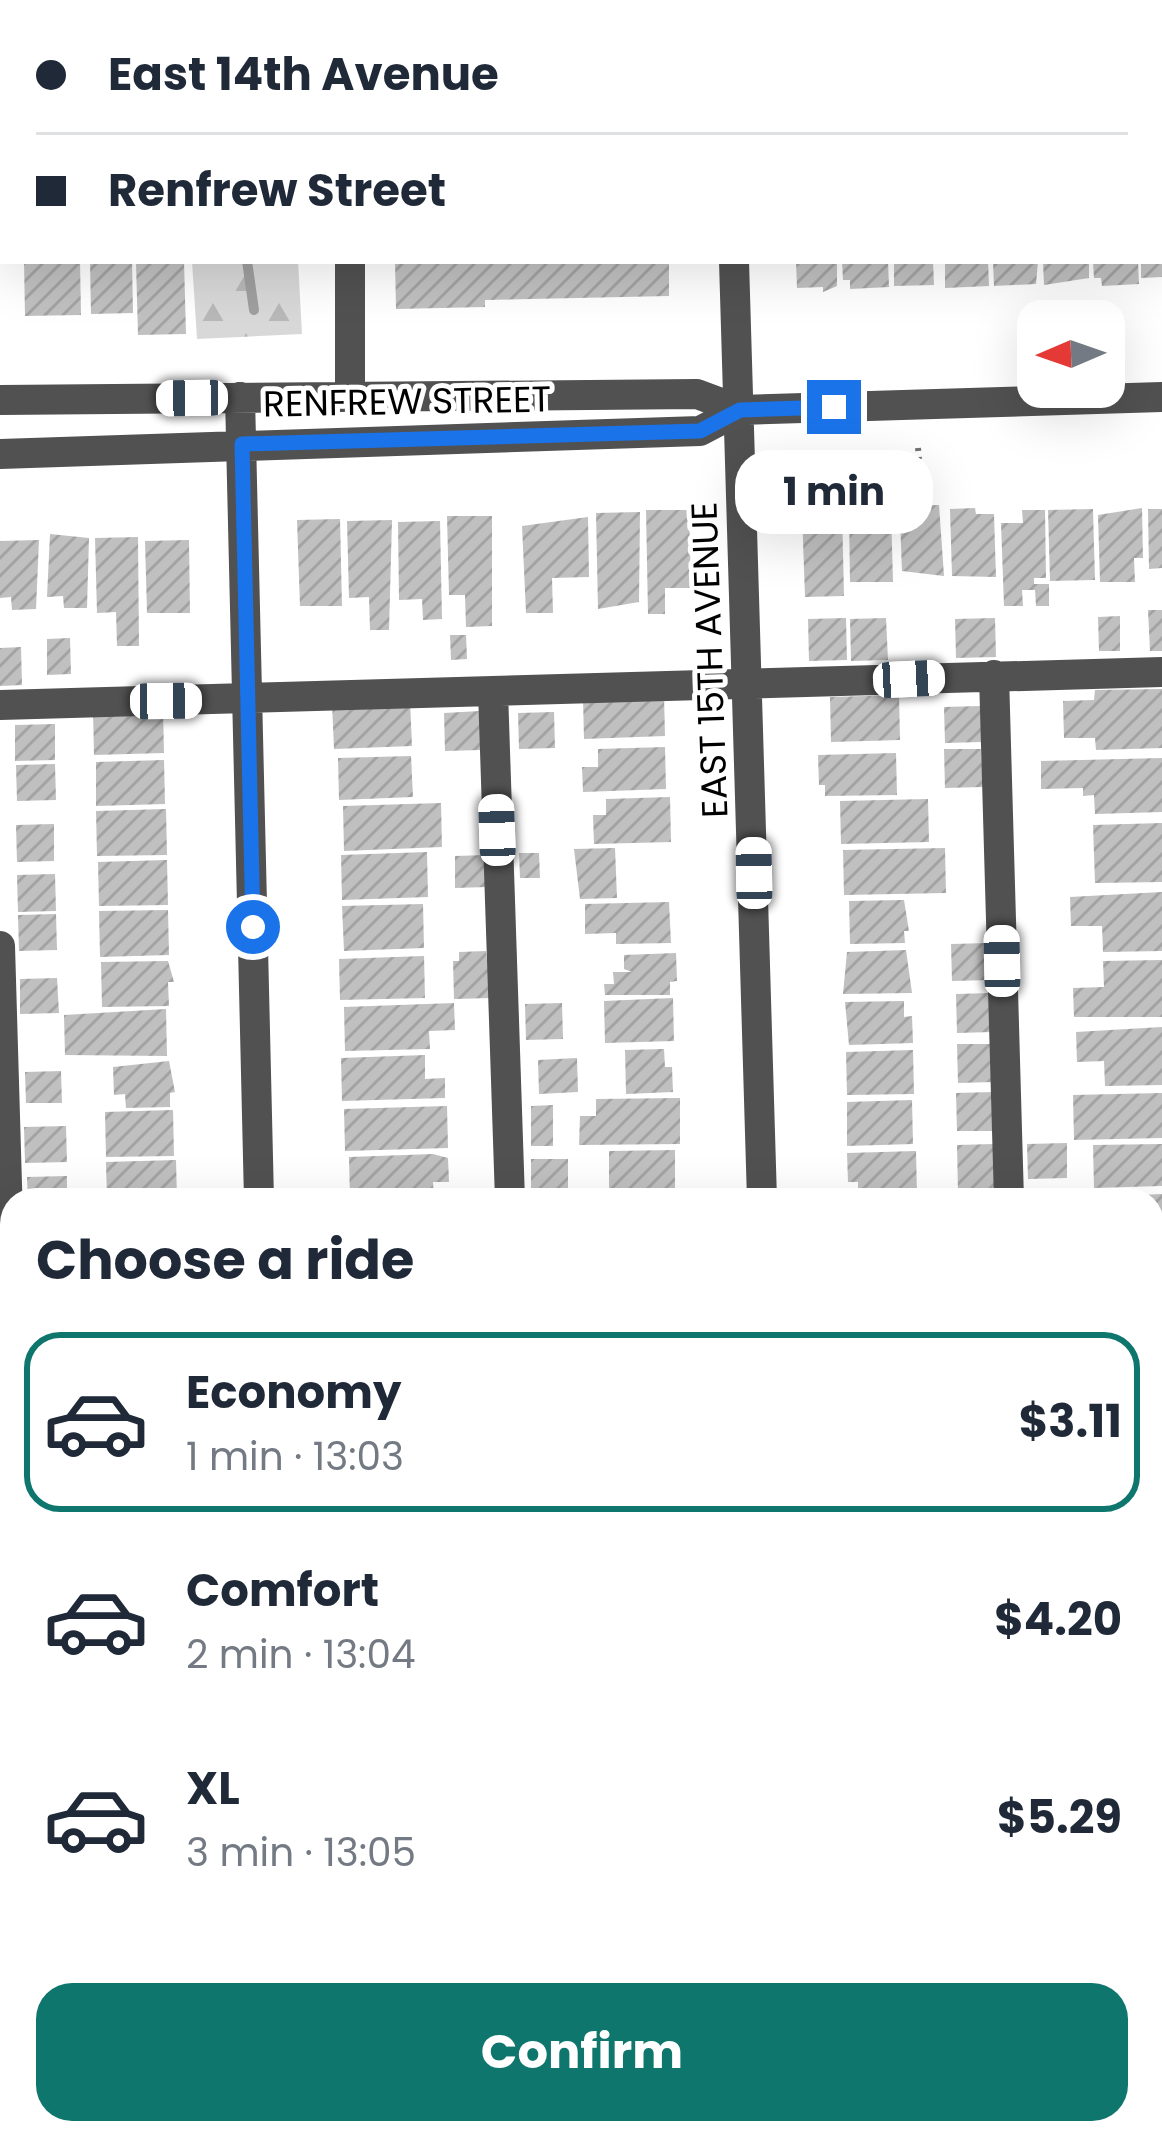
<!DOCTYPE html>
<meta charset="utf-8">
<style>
body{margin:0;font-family:Poppins,sans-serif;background:#f6f6f7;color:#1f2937;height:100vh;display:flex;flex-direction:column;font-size:45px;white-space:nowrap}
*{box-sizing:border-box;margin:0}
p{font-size:39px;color:#747a83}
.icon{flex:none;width:66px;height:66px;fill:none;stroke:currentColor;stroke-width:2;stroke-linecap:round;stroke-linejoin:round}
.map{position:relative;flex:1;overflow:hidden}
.side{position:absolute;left:0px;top:1188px;width:1164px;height:957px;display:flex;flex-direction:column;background:#fff;border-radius:36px 36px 0 0;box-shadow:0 12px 48px #0002}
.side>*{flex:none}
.hud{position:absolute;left:0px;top:0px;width:1164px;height:264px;box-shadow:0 12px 48px #0002;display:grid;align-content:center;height:264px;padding:0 36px;background:#fff}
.needle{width:78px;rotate:268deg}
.tools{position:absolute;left:1017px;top:300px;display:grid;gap:24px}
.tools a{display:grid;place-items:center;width:108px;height:108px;border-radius:24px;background:#fff;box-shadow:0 12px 48px #0002;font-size:60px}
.end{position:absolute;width:54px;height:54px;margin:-27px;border:15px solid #1a73e8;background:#fff;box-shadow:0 0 0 6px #fff}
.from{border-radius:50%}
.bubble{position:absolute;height:84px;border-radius:36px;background:#fff;box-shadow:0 12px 48px #0002;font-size:39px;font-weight:700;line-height:84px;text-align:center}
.car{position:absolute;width:36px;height:72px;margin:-36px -18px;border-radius:15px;box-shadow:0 0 9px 3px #0007;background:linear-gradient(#fff 24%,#345 0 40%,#fff 0 76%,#345 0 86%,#fff 0)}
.hud b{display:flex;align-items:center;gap:42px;height:114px;font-size:45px}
.hud b+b{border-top:3px solid #e0e1e3}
.hud i{width:30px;height:30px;background:#1f2937}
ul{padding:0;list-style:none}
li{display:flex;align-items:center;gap:36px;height:180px;margin:0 24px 18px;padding:0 12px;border:6px solid transparent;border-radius:36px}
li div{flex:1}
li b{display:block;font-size:45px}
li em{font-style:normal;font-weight:700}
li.selected{border-color:#0f766e}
li>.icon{width:108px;height:108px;stroke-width:1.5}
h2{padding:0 36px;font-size:54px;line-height:144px}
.primary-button{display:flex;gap:24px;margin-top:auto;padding:24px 36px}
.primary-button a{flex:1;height:138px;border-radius:36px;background:#0f766e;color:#fff;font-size:48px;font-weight:700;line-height:138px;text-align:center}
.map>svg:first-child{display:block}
.forest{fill:url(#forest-firs)}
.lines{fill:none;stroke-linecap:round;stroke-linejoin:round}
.stream{stroke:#9f9f9f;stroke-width:10}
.building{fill:url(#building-hatch)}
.path{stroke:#737373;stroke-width:6;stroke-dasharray:3 6;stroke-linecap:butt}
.minor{stroke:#515151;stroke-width:30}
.route{stroke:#1a73e8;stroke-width:15}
.labels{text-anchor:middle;stroke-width:10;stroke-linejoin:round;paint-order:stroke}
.street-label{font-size:36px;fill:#000;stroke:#fff}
</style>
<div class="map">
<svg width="1162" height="2144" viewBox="0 0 1162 2144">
<defs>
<pattern id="forest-firs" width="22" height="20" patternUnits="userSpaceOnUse" patternTransform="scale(3)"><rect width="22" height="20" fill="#d8d8d8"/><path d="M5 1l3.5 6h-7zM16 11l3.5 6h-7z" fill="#b8b8b8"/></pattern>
<pattern id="building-hatch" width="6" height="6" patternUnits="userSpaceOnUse" patternTransform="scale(3)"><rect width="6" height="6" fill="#c0c0c0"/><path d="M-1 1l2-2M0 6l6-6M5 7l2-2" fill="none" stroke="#a3a3a3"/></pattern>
</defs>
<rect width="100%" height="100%" fill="#fff"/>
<path class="forest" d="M192 261H298L302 334 197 339Z"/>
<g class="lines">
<path class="stream" d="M202 0V3
M247 261 254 310"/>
</g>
<path class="building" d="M24 261H80L81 315 25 316Z
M90 261H132L133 313 91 314Z
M184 261 186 334 138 335 136 262Z
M395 261H669V296L485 300V307L396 309Z
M796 261H837V286L823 292V287L797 288Z
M842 261H888L889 287 850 289V280H843Z
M894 261H933L934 285 894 286Z
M945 261H988L989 286 945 288Z
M993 261H1038L1036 284 994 286Z
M1043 261H1089V278L1044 285Z
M1093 261H1138L1139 284 1102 286 1101 278H1094Z
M1141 261H1162V277L1141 278Z
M939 505 944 576 902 571 900 518 916 517 915 506Z
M975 508 976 514H994L996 577 952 576 950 509Z
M1142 508 1143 558H1134L1135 582H1100L1098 515Z
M1093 509 1095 580 1050 581 1048 510Z
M1148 509H1162V568L1149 569Z
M646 510H689L691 588H665V614H648Z
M1022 510H1045L1046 578H1034V584H1049V606H1036L1035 590H1022L1023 606H1004L1001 523H1023Z
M842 511 844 596 805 597 802 512Z
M891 511 893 582H850L849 512Z
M640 512 639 602 598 609 596 513Z
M447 516H492V626L466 627 465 595H449Z
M588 517 589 577 552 578 553 613H526L522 526Z
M340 519 342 606H300L297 520Z
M392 520 389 630H370L369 597 349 598 347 521Z
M440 521 442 619 423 620 422 599 399 600 398 522Z
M50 534 89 538 87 608H64L63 596 47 597Z
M138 537 139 646H117L116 612 97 613 95 538Z
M39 540 36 609 12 610 11 597 0 598V541Z
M189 540 190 613H147L145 541Z
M1148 610H1162V651H1150Z
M1120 616V651H1099L1098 617Z
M846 618 847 660 809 661 808 619Z
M886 618 888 660 851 661 850 619Z
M995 618 996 657 956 658 955 619Z
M450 635H466L467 659 451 660Z
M70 638 71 674 47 675V639Z
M21 647 22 685 0 686V648Z
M1162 689V748L1096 750 1095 738H1064L1063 701 1094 700 1095 690Z
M664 695 665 736 584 739 583 698Z
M899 695 900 740 831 742 830 697Z
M410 701 412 746 334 749 332 703Z
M981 706 982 742 945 743 944 707Z
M163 709 164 753 94 755 93 710Z
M480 711 481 750 445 751 444 713Z
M554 712 555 748 519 749 518 713Z
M55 724V760L15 761V725Z
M665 747 666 789 583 792 582 767H598V749Z
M944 749H981L983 787 945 788Z
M896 753 897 795 825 796V785H819L818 755Z
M411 756 413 797 339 800 338 758Z
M1162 758V812L1095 814 1094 795 1083 796V788L1041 789V761Z
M164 760 165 804 96 806V762Z
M55 764 56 800 17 801 16 765Z
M670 797 671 842 594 844 593 815H606V799Z
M928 799 929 842 841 844 840 801Z
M441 803 442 847 344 851 343 806Z
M166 809 167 855 97 856 96 811Z
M1162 823V882L1095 883 1093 825Z
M54 824V861L17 862 16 825Z
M615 848 617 898 580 899 574 849Z
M945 848 946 893 844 895 843 850Z
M427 852 428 897 342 900 341 855Z
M519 853H539L540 878H520Z
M486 855 487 887 455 888V856Z
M167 860 168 905 99 906 98 862Z
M55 874 56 911 18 912 17 875Z
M1162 892V951L1103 952 1102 926H1071L1070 897Z
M904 900 909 931H904L905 943 850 944 849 901Z
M669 902 671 943 616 944V933L585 934V904Z
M423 904 424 948 344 951 342 906Z
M168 910 169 955 100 957 99 911Z
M56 914 57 950 19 951 18 915Z
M989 943 990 980 952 981 951 944Z
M906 950 912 993 843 994 847 952Z
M486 951 491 998 454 999 453 961H459V952Z
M676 953 677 981 670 982V995H605L604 984H614L613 972H632L624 969V955Z
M424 956 425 998 340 1000 339 959Z
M1162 960V1017H1074L1073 988 1104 987 1103 961Z
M168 961 174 982H168L169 1006 102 1007 101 962Z
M57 978 59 1013 20 1014V979Z
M991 993 992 1032 957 1033 956 994Z
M673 998 674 1041 605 1043 604 1001Z
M904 1001V1017L912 1016 913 1043 849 1045 845 1002Z
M454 1003 455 1030 429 1031 430 1049 345 1051 344 1007Z
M562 1003 563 1039 526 1040 525 1004Z
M166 1009 167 1056 65 1055 64 1015Z
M1162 1027V1085L1105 1086 1104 1061 1077 1062 1076 1032Z
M957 1044H993L994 1082 958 1083Z
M664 1049 665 1067H672L673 1092 626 1094 625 1050Z
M913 1050 914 1094 847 1095 846 1052Z
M425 1055V1079L445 1078V1098L342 1101 341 1058Z
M577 1058 578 1092 539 1094 538 1060Z
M169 1061 175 1092 170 1093V1107L126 1108 125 1094 114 1095 113 1067Z
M61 1071 62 1103H26L25 1072Z
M993 1092 994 1131H957L956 1093Z
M1162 1093V1138L1074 1140 1073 1095Z
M680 1098V1144L579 1145 580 1116H596V1099Z
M912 1100 913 1144 847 1146V1102Z
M553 1105V1146H531V1106Z
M447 1106 448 1148 345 1151 344 1109Z
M173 1110 174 1156 106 1157 105 1112Z
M66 1126 67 1162 25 1163 24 1127Z
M1067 1143V1178L1028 1179 1027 1144Z
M994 1144 995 1192 958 1193 957 1145Z
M1162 1144V1186L1094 1188 1093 1145Z
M675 1150V1188L609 1189V1151Z
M916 1151 917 1196 858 1198V1182H848L847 1153Z
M433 1154 448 1158 449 1182H433L434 1200H350L349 1157Z
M531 1159H568V1197H531Z
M176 1160 177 1200H107L106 1162Z
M67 1176V1200H28L27 1177Z
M1162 1194V1239L1152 1240V1200L1117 1196Z
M1162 1242V1285H1152V1243Z
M1152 1288H1162V1330L1152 1331Z
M1152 1430H1162V1481H1152Z
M0 1483H12V1560L0 1561Z
M1152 1485H1162V1531H1152Z
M1152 1536H1162V1580H1152Z
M1152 1585H1162V1630L1152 1631Z
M1152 1637H1162V1679H1152Z
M1152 1687H1162V1731H1152Z
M1152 1736H1162V1783H1152Z
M0 1786H9L12 1836 0 1834Z
M1152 1786H1162V1832L1152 1833Z
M1152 1838H1162V1883L1152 1884Z
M1152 1887H1162V1933H1152Z
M12 1891V1976L0 1977V1892Z
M1152 1939H1162V1979L1152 1980Z
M1152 1987H1162V2033H1152Z
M0 1995H12V2133H37V2144H0Z
M1152 2037H1162V2082L1152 2083Z
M1152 2088H1162V2130L1152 2131Z
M386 2133H463V2144H386Z
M484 2133H518V2144H484Z
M639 2133H690L691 2144H639Z
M879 2133H941V2138L879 2139Z
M1162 2138V2144H1119V2139Z"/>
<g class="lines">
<path class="path" d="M918 448 919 459
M378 2133V2144"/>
<path class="minor" d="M731 0V3
M981 0V3
M1161 122H1162
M0 151H3
M734 261 762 1200
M240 397 259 1200
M350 397V261
M0 400 697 394 740 410 1162 397
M0 454 700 431 740 410
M994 675 1009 1200
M493 691 510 1200
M0 705 1162 672
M0 946 12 1355
M1152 1383H1162
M0 1417 12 1416
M196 2133V2144
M538 2133V2144
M783 2133V2144
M1033 2133V2144"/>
</g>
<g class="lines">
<path class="route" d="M253 927 242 444 700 431 740 410 834 407"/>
</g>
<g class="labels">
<g class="street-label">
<text transform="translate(407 401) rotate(-1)" y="13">RENFREW STREET</text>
<text transform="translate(709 660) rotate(-92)" y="13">EAST 15TH AVENUE</text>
</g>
</g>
</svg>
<div class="tools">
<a><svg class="needle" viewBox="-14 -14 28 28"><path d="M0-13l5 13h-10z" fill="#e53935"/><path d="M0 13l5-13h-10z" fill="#747a83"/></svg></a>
</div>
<i class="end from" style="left:253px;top:927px"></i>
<i class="end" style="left:834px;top:407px"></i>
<div class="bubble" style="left:735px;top:450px;width:198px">1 min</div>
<i class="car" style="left:192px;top:398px;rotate:269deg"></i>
<i class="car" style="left:909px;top:679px;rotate:87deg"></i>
<i class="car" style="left:166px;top:701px;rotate:89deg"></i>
<i class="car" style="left:497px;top:830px;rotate:358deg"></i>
<i class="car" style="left:754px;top:873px;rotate:359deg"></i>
<i class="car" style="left:1002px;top:961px;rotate:359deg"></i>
<div class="hud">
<b><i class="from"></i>East 14th Avenue</b>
<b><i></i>Renfrew Street</b>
</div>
<section class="side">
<h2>Choose a ride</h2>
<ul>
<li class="selected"><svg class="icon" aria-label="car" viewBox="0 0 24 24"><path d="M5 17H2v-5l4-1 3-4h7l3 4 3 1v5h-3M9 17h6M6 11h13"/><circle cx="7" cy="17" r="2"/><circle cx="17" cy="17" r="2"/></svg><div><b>Economy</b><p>1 min · 13:03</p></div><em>$3.11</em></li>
<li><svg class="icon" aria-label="car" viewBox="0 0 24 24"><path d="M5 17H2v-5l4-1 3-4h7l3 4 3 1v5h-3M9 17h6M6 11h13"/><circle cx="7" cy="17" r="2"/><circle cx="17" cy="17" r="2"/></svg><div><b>Comfort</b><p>2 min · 13:04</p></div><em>$4.20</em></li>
<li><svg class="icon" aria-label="car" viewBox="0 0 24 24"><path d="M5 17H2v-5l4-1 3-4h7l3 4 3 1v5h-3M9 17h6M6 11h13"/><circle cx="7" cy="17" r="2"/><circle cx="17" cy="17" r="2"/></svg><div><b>XL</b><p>3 min · 13:05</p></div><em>$5.29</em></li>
</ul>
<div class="primary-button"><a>Confirm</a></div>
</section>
</div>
